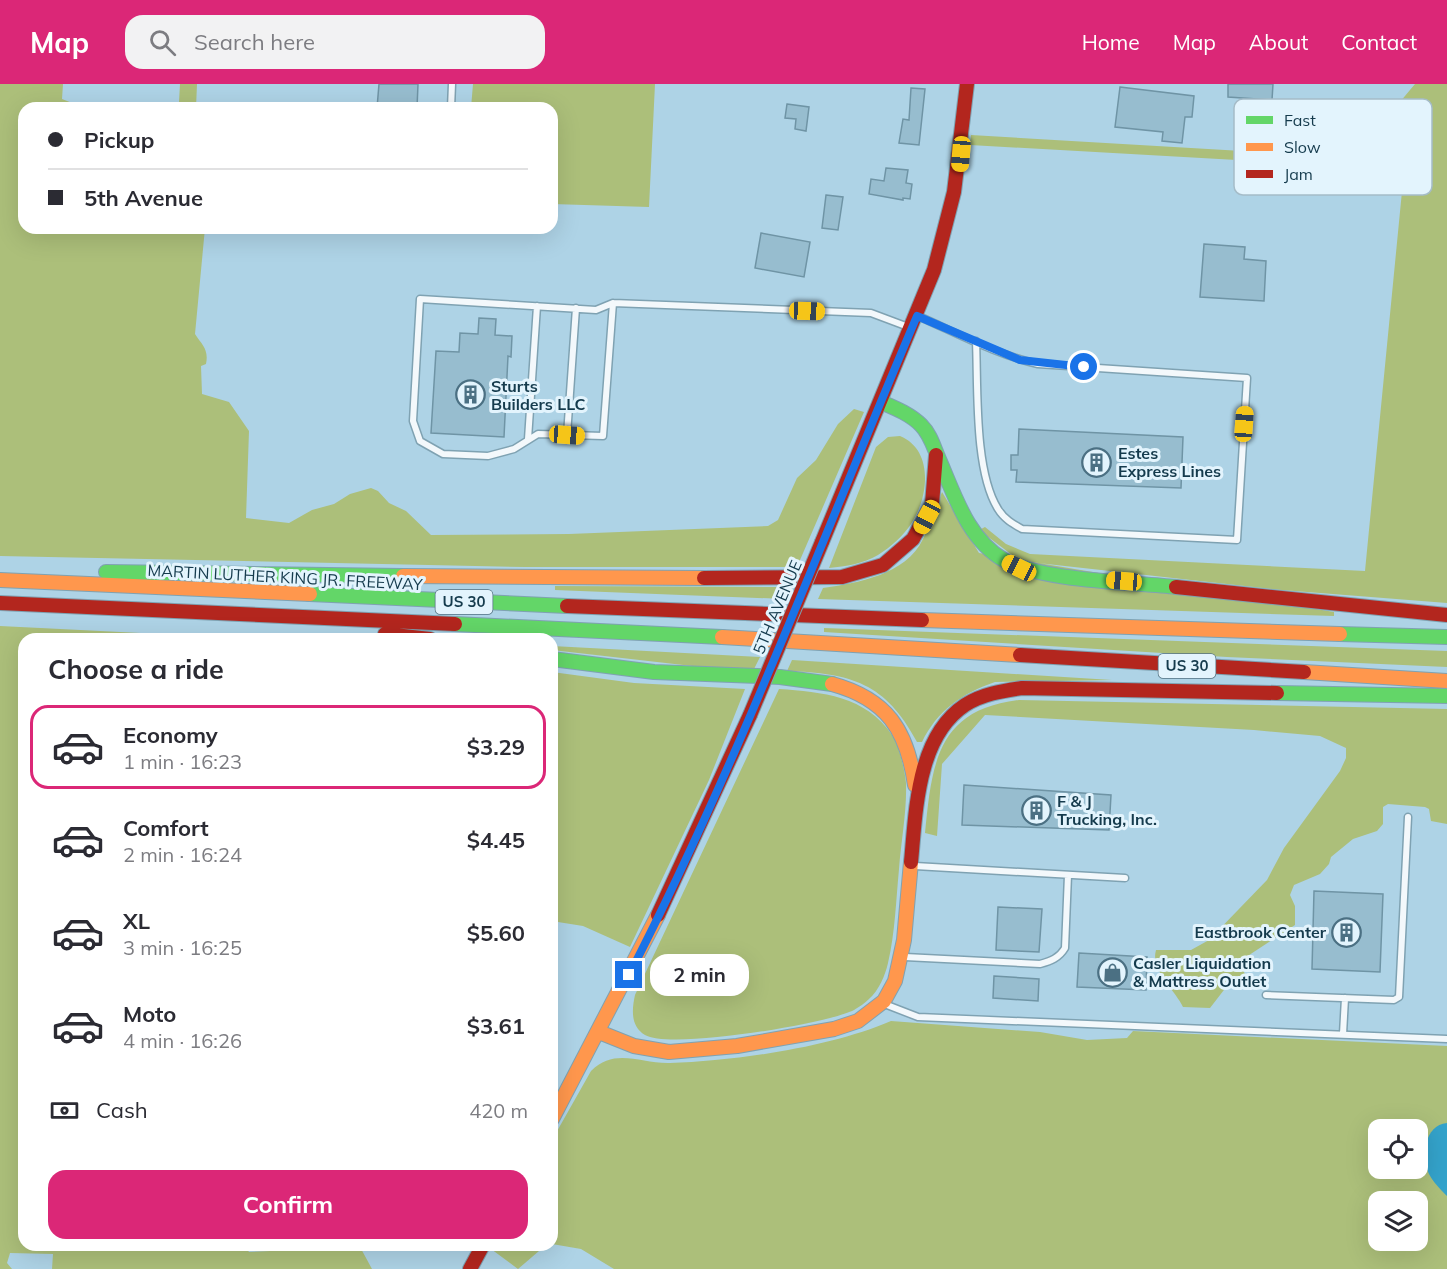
<!DOCTYPE html>
<meta charset="utf-8">
<style>
body{margin:0;font-family:Mulish,sans-serif;background:#f2f2f3;color:#2b2b33;height:100vh;display:flex;flex-direction:column;font-size:22px;white-space:nowrap}
*{box-sizing:border-box;margin:0}
p{font-size:20px;color:#7c7c81}
.icon{flex:none;width:33px;height:33px;fill:none;stroke:currentColor;stroke-width:2;stroke-linecap:round;stroke-linejoin:round}
.map{position:relative;flex:1;overflow:hidden}
.panel{position:absolute;left:18px;top:549px;width:540px;height:618px;display:flex;flex-direction:column;background:#fff;border-radius:18px;box-shadow:0 6px 24px #0002}
.panel>*{flex:none}
.hud{position:absolute;left:18px;top:18px;width:540px;height:132px;border-radius:18px;box-shadow:0 6px 24px #0002;display:grid;align-content:center;height:132px;padding:0 30px;background:#fff}
.tools{position:absolute;left:1368px;top:1035px;display:grid;gap:12px}
.tools a{display:grid;place-items:center;width:60px;height:60px;border-radius:12px;background:#fff;box-shadow:0 6px 24px #0002;font-size:30px}
.end{position:absolute;width:27px;height:27px;margin:-14px;border:8px solid #1a73e8;background:#fff;box-shadow:0 0 0 3px #fff}
.from{border-radius:50%}
.bubble{position:absolute;height:42px;border-radius:18px;background:#fff;box-shadow:0 6px 24px #0002;font-size:20px;font-weight:700;line-height:42px;text-align:center}
.car{position:absolute;width:18px;height:36px;margin:-18px -9px;border-radius:8px;box-shadow:0 0 4px 2px #0007;background:linear-gradient(#f5c518 24%,#345 0 40%,#f5c518 0 76%,#345 0 86%,#f5c518 0)}
.hud b{display:flex;align-items:center;gap:21px;height:57px;font-size:22px}
.hud b+b{border-top:2px solid #e1e1e2}
.hud i{width:15px;height:15px;background:#2b2b33}
ul{padding:0;list-style:none}
li{display:flex;align-items:center;gap:18px;height:84px;margin:0 12px 9px;padding:0 18px;border:3px solid transparent;border-radius:18px}
li div{flex:1}
li b{display:block;font-size:22px}
li em{font-style:normal;font-weight:700}
li.on{border-color:#db2777}
li>.icon{width:54px;height:54px;stroke-width:1.5}
h2{padding:0 30px;font-size:27px;line-height:72px}
.pay{display:flex;align-items:center;gap:15px;height:66px;padding:0 30px;font-size:22px}
.pay p{margin-inline-start:auto}
.action{display:flex;gap:12px;margin-top:auto;padding:12px 30px}
.action a{flex:1;height:69px;border-radius:18px;background:#db2777;color:#fff;font-size:24px;font-weight:700;line-height:69px;text-align:center}
header{display:flex;align-items:center;gap:36px;box-sizing:border-box;height:84px;padding:0 30px;background:#db2777;color:#fff}
header strong{font-size:28px}
nav{display:flex;gap:33px;margin-inline-start:auto;font-size:21px}
.search{width:420px;height:54px;background:#f2f2f3;display:flex;align-items:center;gap:15px;box-sizing:border-box;padding:0 21px;border-radius:18px;color:#7c7c81;font-size:22px}
.map>svg:first-child{display:block}
.green{fill:#acbf7a;fill-rule:evenodd}
.water{fill:#34a3cb}
.building{fill:#97bdcf;stroke:#6f94a5;stroke-width:1.5}
.lines{fill:none;stroke-linecap:round;stroke-linejoin:round}
.lane-casing{stroke:#7fa2b2;stroke-width:9}
.fast-casing{stroke:#7fa2b2;stroke-width:16}
.slow-casing{stroke:#7fa2b2;stroke-width:16}
.jam-casing{stroke:#7fa2b2;stroke-width:16}
.lane{stroke:#f3f8fb;stroke-width:6}
.fast{stroke:#63d668;stroke-width:14}
.slow{stroke:#ff974d;stroke-width:14}
.jam{stroke:#b3261e;stroke-width:14}
.jam-bridge-casing{stroke:#7fa2b2;stroke-width:16;stroke-linecap:butt}
.jam-bridge{stroke:#b3261e;stroke-width:14}
.route{stroke:#1a73e8;stroke-width:8}
.labels{text-anchor:middle;stroke-width:6;stroke-linejoin:round;paint-order:stroke}
.shield{fill:#e3f4fd;stroke:#537282;stroke-width:1.5}
.shield-label{font-size:15px;font-weight:bold;fill:#153b4d}
.poi-label{font-size:16px;font-weight:bold;fill:#153b4d;stroke:#e3f4fd;text-anchor:start}
.street-label{font-size:16px;fill:#153b4d;stroke:#e3f4fd}
.key{fill:#e3f4fd;stroke:#a5bcc8;stroke-width:1.5}
.key-label{font-size:16px;fill:#153b4d}
</style>
<header>
<strong>Map</strong>
<div class="search"><svg class="icon" aria-label="search" viewBox="0 0 24 24"><circle cx="10" cy="10" r="6"/><path d="M15 15l6 6"/></svg>Search here</div>
<nav><a>Home</a><a>Map</a><a>About</a><a>Contact</a></nav>
</header>
<div class="map">
<svg width="1447" height="1185" viewBox="0 0 1447 1185">
<rect width="100%" height="100%" fill="#aed3e6"/>
<path class="green" d="M0 0H63L62 15 85 24H24V144H205L195 250C202 261 209 265 206 280L201 282 202 310 229 318 249 347 246 434 289 439 312 426 334 420 350 410 371 404 378 407 389 419 406 427 431 451 569 450 768 442 778 436 797 394 816 376 838 340 854 325 864 328 797 483H525L0 472Z
M180 0H197L196 24H173L179 18Z
M473 0H655L649 123 552 120V24H471Z
M1415 0H1447V519L1282 506 1020 477 979 446 985 443 1006 460 1030 470 1365 487 1403 97 1376 84 970 61 971 51 1293 70 1331 60 1384 37Z
M900 352C934 366 929 413 911 440 903 452 891 463 878 471 863 480 846 482 829 484L876 363 888 353Z
M942 408 979 469 1334 528V532L818 515 823 504C857 499 906 491 923 455 931 440 936 423 942 408Z
M555 502 790 503 785 515 555 506Z
M0 542 260 555H24V1161H244L249 1168 270 1167 272 1161H359L372 1185H52L53 1170 10 1169 7 1179 12 1185H0Z
M824 544 1447 567V583L1227 573 824 548Z
M552 562 760 573 754 585 692 582 552 566Z
M792 576 1112 596 995 598C962 609 937 627 922 658H917C886 599 851 589 787 587Z
M552 588 634 599 745 605 709 696 630 863 583 842 558 838 552 842Z
M779 605C822 608 866 612 892 651 899 661 905 687 906 699 907 727 901 757 899 785 896 816 895 849 888 879 885 892 879 906 869 915 865 919 859 923 854 926 827 940 670 966 645 951 630 942 632 925 635 911Z
M1019 616 1447 625V740L1431 737 1429 725 1425 723 1388 720 1383 723V740L1377 747 1353 755 1331 773 1329 780 1320 790 1294 801 1290 811 1295 822V841L1237 879 1253 900 1227 902 1210 924 1183 923C1175 906 1150 886 1156 866H1191L1209 856 1267 796 1284 764 1340 687 1346 674V664L1320 652 1254 646 985 631 942 680 937 752 925 749C932 679 937 626 1019 616Z
M891 937 1040 948 1087 956 1127 954 1133 947 1447 962V1185H614L581 1165 552 1160V1056L591 987C615 963 641 980 670 979 736 977 831 963 891 937ZM1378 1046H1418V1084H1378ZM1378 1118H1418V1156H1378Z
M493 1161H546L518 1185 491 1165Z"/>
<path class="water" d="M1447 1039V1112C1441 1106 1433 1098 1429 1090 1421 1073 1424 1041 1447 1039Z"/>
<path class="building" d="M379 0H418L417 24H377Z
M1228 0H1273L1272 16 1228 13Z
M1120 3 1194 12 1192 33H1185L1182 59 1162 57 1163 48 1115 43Z
M911 4 925 5 919 61 899 59 903 35 909 36Z
M787 20 809 23 806 47 795 45 796 35 785 34Z
M886 84 908 86 906 99 912 100 910 115 903 114V116L869 110 871 95 884 97Z
M826 111 843 113 838 146 822 144Z
M761 149 810 158 804 193 755 184Z
M1204 160 1245 163 1244 175 1266 177 1264 217 1200 213Z
M479 234 496 235 495 251 512 252 511 273 508 272 504 353 431 349 436 267 459 268 460 249 478 250Z
M1019 345 1183 353 1181 404 1016 398 1017 386H1011V371H1018Z
M964 701 1111 711 1109 746 962 741Z
M1314 807 1383 810 1380 888 1312 885Z
M998 823 1042 825 1039 868 996 866Z
M1079 869 1147 873 1146 906 1077 903Z
M994 892 1039 895 1038 917 993 914Z"/>
<g class="lines">
<defs>
<path id="lane" d="M451 24 452 0
M613 219 603 352 538 350 514 365 488 372 443 370 420 357 413 337 420 215 596 226 613 219 871 229 911 244
M918 232C957 249 997 271 1038 280L1247 294 1237 456 1022 445C1013 440 1004 435 998 425 974 387 978 303 976 257
M567 351 576 224
M528 355 537 222
M915 782 1125 794
M905 873 1040 880C1051 877 1059 874 1065 864L1068 791
M1266 911 1394 916 1399 913 1408 733
M887 921 918 933 1447 955
M1343 950 1345 914"/>
<path id="fast" d="M881 318C895 324 910 330 921 341 930 350 933 361 938 373 954 409 967 455 1004 476 1042 497 1130 498 1176 503
M106 488 403 492
M310 510 567 522
M455 540 722 553
M1340 550 1447 553
M552 575 654 588 780 593 832 600
M1277 609 1447 612"/>
<path id="slow" d="M403 492 704 494
M0 496 310 510
M922 536 1340 550
M722 553 1020 571
M1304 588 1447 597
M832 600C887 615 907 646 915 701
M599 948 634 962 669 968 737 962 834 945 858 937 884 917 895 897 904 856 911 778
M552 1035 658 831"/>
<path id="jam" d="M822 458 934 186 954 108 967 0
M704 494 842 493 883 481 913 455 932 420 936 371
M1176 503 1447 531
M0 519 455 540
M567 522 922 536
M385 550 430 555
M1020 571 1304 588
M911 778C916 726 917 653 965 621 982 610 1002 607 1022 604L1277 609
M658 831 750 631
M470 1185 483 1161"/>
</defs>
<use href="#lane" class="lane-casing"/>
<use href="#fast" class="fast-casing"/>
<use href="#slow" class="slow-casing"/>
<use href="#jam" class="jam-casing"/>
<use href="#lane" class="lane"/>
<use href="#fast" class="fast"/>
<use href="#slow" class="slow"/>
<use href="#jam" class="jam"/>
<defs>
<path id="jam-bridge" d="M750 631 822 458"/>
</defs>
<use href="#jam-bridge" class="jam-bridge-casing"/>
<use href="#jam-bridge" class="jam-bridge"/>
</g>
<g class="lines">
<path class="route" d="M629 891C739 678 823 452 917 232L1020 276 1084 283"/>
</g>
<defs>
<symbol id="building-ring" viewBox="-11 -11 22 22"><circle r="9.5" fill="#e3f4fd" stroke="#4b7083" stroke-width="1.5"/><path d="M-4-6H4V6H1V3H-1V6H-4ZM-2.5-4.3h1.7v1.8h-1.7ZM.8-4.3h1.7v1.8H.8ZM-2.5-1h1.7V.8h-1.7ZM.8-1h1.7V.8H.8Z" fill="#4b7083"/></symbol>
<symbol id="shop-ring" viewBox="-11 -11 22 22"><circle r="9.5" fill="#e3f4fd" stroke="#4b7083" stroke-width="1.5"/><path d="M-5-2.5h2.3a2.7 3.5 0 0 1 5.4 0H5L5.5 6h-11ZM-1.5-2.5h3a1.5 2.3 0 0 0-3 0Z" fill="#4b7083"/></symbol>
</defs>
<g fill-rule="evenodd">
<use href="#building-ring" x="454" y="294" width="33" height="33"/>
<use href="#building-ring" x="1080" y="362" width="33" height="33"/>
<use href="#building-ring" x="1020" y="710" width="33" height="33"/>
<use href="#building-ring" x="1330" y="832" width="33" height="33"/>
<use href="#shop-ring" x="1096" y="872" width="33" height="33"/>
</g>
<g class="labels">
<g class="shield">
<rect x="435.5" y="506" width="57" height="24" rx="4.5"/>
<rect x="1158.5" y="570" width="57" height="24" rx="4.5"/>
</g>
<g class="shield-label">
<text x="464" y="523">US 30</text>
<text x="1187" y="587">US 30</text>
</g>
<g class="poi-label">
<text x="491" y="308">Sturts<tspan x="491" dy="18">Builders LLC</tspan></text>
<text x="1118" y="375">Estes<tspan x="1118" dy="18">Express Lines</tspan></text>
<text x="1057" y="723">F &amp; J<tspan x="1057" dy="18">Trucking, Inc.</tspan></text>
<text x="1326" y="854" text-anchor="end">Eastbrook Center</text>
<text x="1133" y="885">Casler Liquidation<tspan x="1133" dy="18">&amp; Mattress Outlet</tspan></text>
</g>
<g class="street-label">
<text transform="translate(285 493) rotate(3)" y="6">MARTIN LUTHER KING JR. FREEWAY</text>
<text transform="translate(777 523) rotate(-67)" y="6">5TH AVENUE</text>
</g>
</g>
<rect x="1234" y="15" width="198" height="96" rx="9" class="key"/>
<rect x="1246" y="32" width="27" height="8" fill="#63d668"/>
<rect x="1246" y="59" width="27" height="8" fill="#ff974d"/>
<rect x="1246" y="86" width="27" height="8" fill="#b3261e"/>
<g class="key-label">
<text x="1284" y="42">Fast</text>
<text x="1284" y="69">Slow</text>
<text x="1284" y="96">Jam</text>
</g>
</svg>
<div class="tools">
<a><svg class="icon" aria-label="locate" viewBox="0 0 24 24"><circle cx="12" cy="12" r="6"/><path d="M12 2v4M12 18v4M2 12h4M18 12h4"/></svg></a>
<a><svg class="icon" aria-label="layers" viewBox="0 0 24 24"><path d="M12 4l9 5-9 5-9-5zM3 14l9 5 9-5"/></svg></a>
</div>
<i class="end from" style="left:1084px;top:283px"></i>
<i class="end" style="left:629px;top:891px"></i>
<div class="bubble" style="left:650px;top:870px;width:99px">2 min</div>
<i class="car" style="left:961px;top:70px;rotate:185deg"></i>
<i class="car" style="left:807px;top:227px;rotate:92deg"></i>
<i class="car" style="left:1244px;top:340px;rotate:4deg"></i>
<i class="car" style="left:567px;top:351px;rotate:94deg"></i>
<i class="car" style="left:927px;top:433px;rotate:208deg"></i>
<i class="car" style="left:1019px;top:484px;rotate:296deg"></i>
<i class="car" style="left:1124px;top:497px;rotate:275deg"></i>
<div class="hud">
<b><i class="from"></i>Pickup</b>
<b><i></i>5th Avenue</b>
</div>
<section class="panel">
<h2>Choose a ride</h2>
<ul>
<li class="on"><svg class="icon" aria-label="car" viewBox="0 0 24 24"><path d="M5 17H2v-5l4-1 3-4h7l3 4 3 1v5h-3M9 17h6M6 11h13"/><circle cx="7" cy="17" r="2"/><circle cx="17" cy="17" r="2"/></svg><div><b>Economy</b><p>1 min · 16:23</p></div><em>$3.29</em></li>
<li><svg class="icon" aria-label="car" viewBox="0 0 24 24"><path d="M5 17H2v-5l4-1 3-4h7l3 4 3 1v5h-3M9 17h6M6 11h13"/><circle cx="7" cy="17" r="2"/><circle cx="17" cy="17" r="2"/></svg><div><b>Comfort</b><p>2 min · 16:24</p></div><em>$4.45</em></li>
<li><svg class="icon" aria-label="car" viewBox="0 0 24 24"><path d="M5 17H2v-5l4-1 3-4h7l3 4 3 1v5h-3M9 17h6M6 11h13"/><circle cx="7" cy="17" r="2"/><circle cx="17" cy="17" r="2"/></svg><div><b>XL</b><p>3 min · 16:25</p></div><em>$5.60</em></li>
<li><svg class="icon" aria-label="car" viewBox="0 0 24 24"><path d="M5 17H2v-5l4-1 3-4h7l3 4 3 1v5h-3M9 17h6M6 11h13"/><circle cx="7" cy="17" r="2"/><circle cx="17" cy="17" r="2"/></svg><div><b>Moto</b><p>4 min · 16:26</p></div><em>$3.61</em></li>
</ul>
<div class="pay"><svg class="icon" aria-label="cash" viewBox="0 0 24 24"><path d="M3 7h18v10H3z"/><circle cx="12" cy="12" r="2"/></svg>Cash<p>420 m</p></div>
<div class="action"><a>Confirm</a></div>
</section>
</div>
